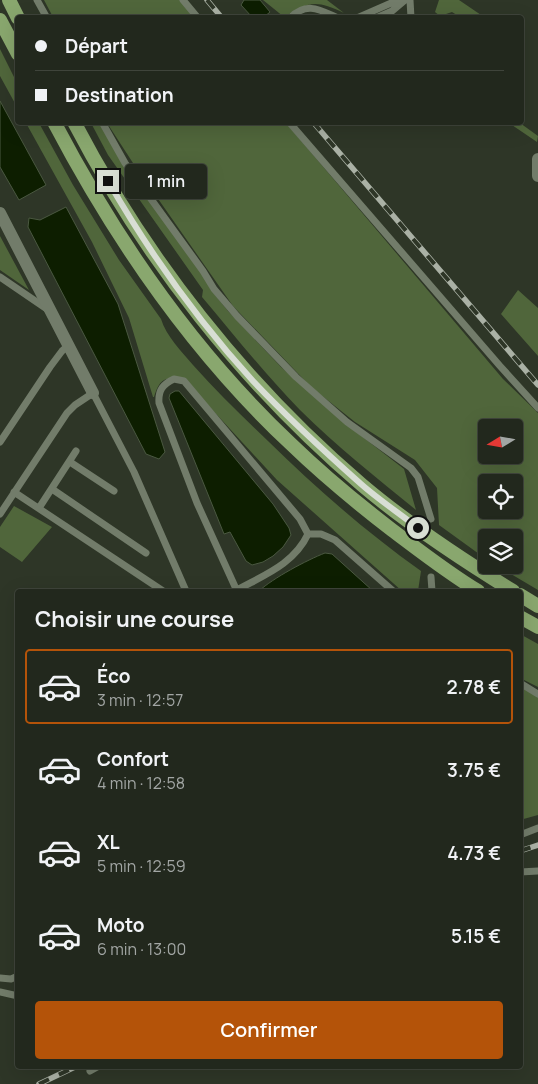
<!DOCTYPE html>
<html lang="fr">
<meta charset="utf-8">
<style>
body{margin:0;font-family:Manrope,sans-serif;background:#2a3026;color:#f1f3f6;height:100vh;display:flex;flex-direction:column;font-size:19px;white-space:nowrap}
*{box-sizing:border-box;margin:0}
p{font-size:16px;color:#a2a6a4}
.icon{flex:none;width:28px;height:28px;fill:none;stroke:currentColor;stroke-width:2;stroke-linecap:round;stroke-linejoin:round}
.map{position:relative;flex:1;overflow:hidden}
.panel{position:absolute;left:15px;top:589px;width:508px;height:480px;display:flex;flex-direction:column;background:#22281d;border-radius:5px;box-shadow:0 5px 20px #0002,0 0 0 1px #3f443b}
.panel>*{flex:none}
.guide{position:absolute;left:15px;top:15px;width:509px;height:110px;border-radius:5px;box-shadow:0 5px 20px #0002,0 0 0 1px #3f443b;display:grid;align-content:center;height:110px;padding:0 20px;background:#22281d}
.needle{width:32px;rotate:259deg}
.fabs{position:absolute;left:478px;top:419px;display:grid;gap:10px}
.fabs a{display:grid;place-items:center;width:45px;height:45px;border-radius:5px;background:#22281d;box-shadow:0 5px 20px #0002,0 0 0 1px #3f443b;font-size:25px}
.end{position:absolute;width:22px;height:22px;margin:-11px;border:6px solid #d8ded4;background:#111;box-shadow:0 0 0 2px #111}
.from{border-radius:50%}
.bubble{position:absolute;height:35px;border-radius:5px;background:#22281d;box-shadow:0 5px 20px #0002,0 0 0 1px #3f443b;font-size:16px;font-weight:600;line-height:35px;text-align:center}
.guide b{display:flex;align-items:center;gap:18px;height:48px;font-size:19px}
.guide b+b{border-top:1px solid #3f443b}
.guide i{width:12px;height:12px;background:#f1f3f6}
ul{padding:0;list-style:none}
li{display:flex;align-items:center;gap:15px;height:75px;margin:0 10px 8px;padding:0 10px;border:2px solid transparent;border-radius:5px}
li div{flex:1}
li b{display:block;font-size:19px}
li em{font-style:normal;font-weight:600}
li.on{border-color:#b45309}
li>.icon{width:45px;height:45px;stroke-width:1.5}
h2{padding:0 20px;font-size:22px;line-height:60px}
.action{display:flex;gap:10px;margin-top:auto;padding:10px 20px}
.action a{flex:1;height:58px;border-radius:5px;background:#b45309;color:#fff;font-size:20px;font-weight:600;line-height:58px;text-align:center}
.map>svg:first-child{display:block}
.green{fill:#50663b;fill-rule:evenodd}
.water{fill:#0d1e00;stroke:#4a5840}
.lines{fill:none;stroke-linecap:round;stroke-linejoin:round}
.service{stroke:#727c6a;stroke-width:7}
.minor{stroke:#727c6a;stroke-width:12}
.trunk{stroke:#89a76e;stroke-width:14}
.rail-casing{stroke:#aab1a5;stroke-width:5.5}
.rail{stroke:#2e3627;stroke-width:4;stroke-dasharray:11;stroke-linecap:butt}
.route{stroke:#d8ded4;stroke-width:6}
</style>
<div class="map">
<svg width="538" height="1084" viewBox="0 0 538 1084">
<rect width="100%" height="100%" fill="#2e3627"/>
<path class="green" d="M44 0H180L195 17H53Z
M263 0H327L344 13C316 0 310 1 284 17Z
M439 0H459L484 17H460L452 12 440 16 435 12Z
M0 49 17 83V107L0 76Z
M26 123H39L73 185 119 260 161 319C166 336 182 352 193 365 217 392 242 416 268 441 316 488 366 532 421 571L418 591H402L277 480 184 379C166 377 160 377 154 397H153L129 318 92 242Z
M91 123H100L205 278 211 290 228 311 281 367 342 421 404 469 416 510C377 478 336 446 300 410 265 374 234 335 202 297L203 290 108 155Z
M107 123H286L503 379 538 413V590L496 565H514V538H486V559L439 525 437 488 415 460 355 422 311 387 233 306 133 163ZM486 428H514V455H486ZM486 482H514V510H486Z
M509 123H520L538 136 537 142Z
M0 236 29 290 0 270Z
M518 290 538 308V356L501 314Z
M14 506 52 527 22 562 0 547V527Z
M520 634 538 644V687L520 678Z
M520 685 538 696V815L520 820Z"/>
<path class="water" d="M244 0H260L270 12 264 17H252L241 5Z
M0 101 46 185 19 200 0 167Z
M66 207 118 304 165 452 159 459 146 454 28 227 29 218 40 220Z
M175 391H179L273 504 289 528 291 535 283 547 273 556 263 562 252 565 246 561 230 532 224 534 169 398 170 394Z
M325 553 332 554 373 591H259C273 578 307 560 325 553Z"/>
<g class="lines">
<path class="service" d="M37 0 47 18
M183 0 198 18
M410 0 411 18
M290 18C307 1 320 10 338 18
M357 18 398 0
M376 18 392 11 405 0
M102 122 125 163 203 271 214 289 237 316 296 377 347 422 411 468 418 477 431 519
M289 122 500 366 538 408
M0 277 47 309
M0 442 50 367 62 351 69 345
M70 462 114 491
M52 489 146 553
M14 492 163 591
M39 508 76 451
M0 514 67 413 75 405 93 393 134 472 186 591
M431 577 432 591
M237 590C264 575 294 564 308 534
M237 591 197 503 159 403C158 390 163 384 174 379L184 381 300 519 308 534H321L335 540 393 591
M520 683 538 694
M520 835 538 828
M520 872 538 871
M0 978 11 979 18 976
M0 992 18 996
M90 1071 99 1066"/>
<path class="minor" d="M538 159V176
M0 213 93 393"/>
<path class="trunk" d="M9 0 18 18
M0 20 18 54
M54 122C116 240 194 353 291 444 323 475 357 503 392 530 420 551 448 573 478 591
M74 122C146 260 244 384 362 485 408 524 461 559 513 591
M520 595 538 606
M520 617 538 627"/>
<defs>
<path id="rail" d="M207 0 222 18
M313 122 538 385
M520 851 538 845
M39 1084 77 1066"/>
</defs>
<use href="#rail" class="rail-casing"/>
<use href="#rail" class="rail"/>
</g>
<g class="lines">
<path class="route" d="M108 181C149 252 198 321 253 381 287 417 324 451 361 484 379 500 399 513 418 528"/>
</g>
</svg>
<div class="fabs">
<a><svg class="needle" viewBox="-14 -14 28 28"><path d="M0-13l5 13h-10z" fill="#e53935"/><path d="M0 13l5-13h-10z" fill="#a2a6a4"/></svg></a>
<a><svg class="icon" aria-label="locate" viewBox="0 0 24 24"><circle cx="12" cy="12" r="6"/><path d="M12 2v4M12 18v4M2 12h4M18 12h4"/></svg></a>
<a><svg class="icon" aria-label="layers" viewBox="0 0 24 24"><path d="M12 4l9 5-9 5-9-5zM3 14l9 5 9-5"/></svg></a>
</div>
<i class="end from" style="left:418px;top:528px"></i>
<i class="end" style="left:108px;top:181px"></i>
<div class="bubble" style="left:125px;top:164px;width:82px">1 min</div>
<div class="guide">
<b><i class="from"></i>Départ</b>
<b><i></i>Destination</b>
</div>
<section class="panel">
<h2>Choisir une course</h2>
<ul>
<li class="on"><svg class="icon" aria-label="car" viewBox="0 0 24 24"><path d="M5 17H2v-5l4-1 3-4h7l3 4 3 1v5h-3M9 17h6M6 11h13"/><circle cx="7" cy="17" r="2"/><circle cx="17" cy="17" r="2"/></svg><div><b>Éco</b><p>3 min · 12:57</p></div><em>2.78 €</em></li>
<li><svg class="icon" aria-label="car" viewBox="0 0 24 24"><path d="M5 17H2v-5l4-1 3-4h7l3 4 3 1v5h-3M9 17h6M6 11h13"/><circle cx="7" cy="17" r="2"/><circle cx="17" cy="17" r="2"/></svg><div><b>Confort</b><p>4 min · 12:58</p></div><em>3.75 €</em></li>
<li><svg class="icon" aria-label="car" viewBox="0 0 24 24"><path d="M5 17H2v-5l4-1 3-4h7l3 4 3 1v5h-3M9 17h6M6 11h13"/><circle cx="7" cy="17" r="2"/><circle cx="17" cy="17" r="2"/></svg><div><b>XL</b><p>5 min · 12:59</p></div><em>4.73 €</em></li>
<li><svg class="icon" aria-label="car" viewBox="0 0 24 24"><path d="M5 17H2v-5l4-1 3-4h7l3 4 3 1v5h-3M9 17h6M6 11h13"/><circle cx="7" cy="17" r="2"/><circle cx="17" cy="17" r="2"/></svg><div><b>Moto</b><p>6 min · 13:00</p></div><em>5.15 €</em></li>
</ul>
<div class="action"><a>Confirmer</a></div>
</section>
</div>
